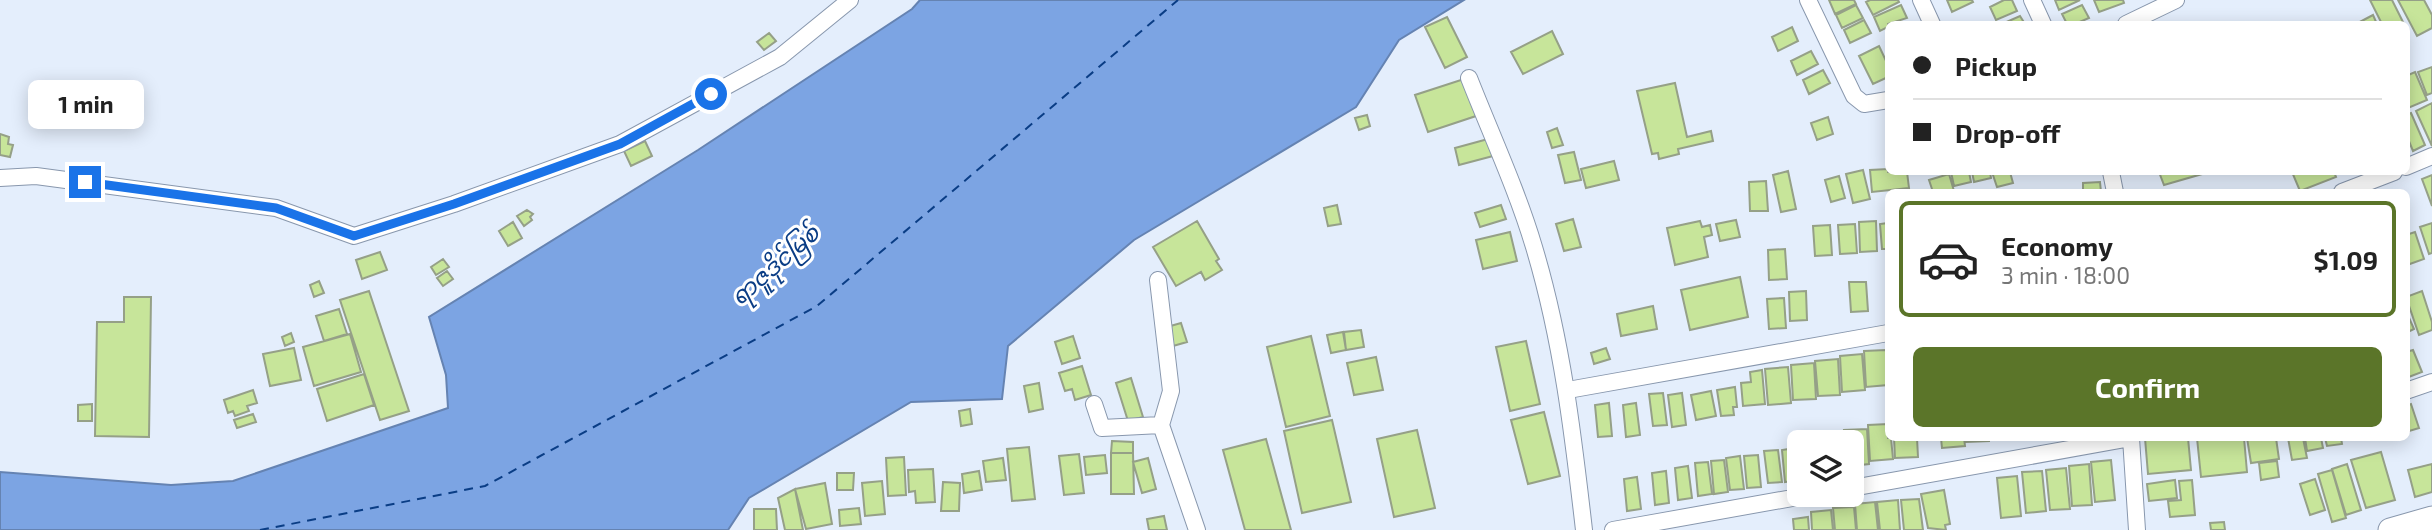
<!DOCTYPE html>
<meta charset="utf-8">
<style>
body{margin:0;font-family:"Exo 2","Noto Sans Myanmar",sans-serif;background:#f2f2f2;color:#222;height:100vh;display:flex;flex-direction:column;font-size:26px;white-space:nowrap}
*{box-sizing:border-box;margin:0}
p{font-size:23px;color:#767676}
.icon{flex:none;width:38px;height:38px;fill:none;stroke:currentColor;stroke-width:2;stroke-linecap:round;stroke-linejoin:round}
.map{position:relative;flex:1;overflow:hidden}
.details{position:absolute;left:1885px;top:189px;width:525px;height:252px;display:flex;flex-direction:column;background:#fff;border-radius:10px;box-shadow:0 4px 18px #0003}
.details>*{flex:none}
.hud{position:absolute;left:1885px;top:21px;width:525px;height:154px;border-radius:10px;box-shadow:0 4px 18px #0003;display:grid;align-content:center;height:154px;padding:0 28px;background:#fff}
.buttons{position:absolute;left:1787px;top:430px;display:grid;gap:14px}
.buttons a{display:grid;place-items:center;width:77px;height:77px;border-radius:10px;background:#fff;box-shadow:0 4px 18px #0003;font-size:35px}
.end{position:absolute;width:32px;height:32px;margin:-16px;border:9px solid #1a73e8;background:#fff;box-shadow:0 0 0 4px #fff}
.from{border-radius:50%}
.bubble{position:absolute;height:49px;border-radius:10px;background:#fff;box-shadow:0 4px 18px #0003;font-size:23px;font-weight:700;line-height:49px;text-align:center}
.hud b{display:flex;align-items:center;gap:24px;height:66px;font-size:26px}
.hud b+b{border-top:2px solid #e0e0e0}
.hud i{width:18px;height:18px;background:#222}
ul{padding:12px 0 0;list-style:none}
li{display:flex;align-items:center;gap:21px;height:116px;margin:0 14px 10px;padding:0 14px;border:4px solid transparent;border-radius:10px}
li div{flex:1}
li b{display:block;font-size:26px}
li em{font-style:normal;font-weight:700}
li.selected{border-color:#5b7529}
li>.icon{width:63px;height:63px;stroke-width:1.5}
.action{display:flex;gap:14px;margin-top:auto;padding:14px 28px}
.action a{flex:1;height:80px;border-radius:10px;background:#5b7529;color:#fff;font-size:28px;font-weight:700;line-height:80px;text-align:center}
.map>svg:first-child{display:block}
.water{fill:#7ca4e3;stroke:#6583b2;stroke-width:2}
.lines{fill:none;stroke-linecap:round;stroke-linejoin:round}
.ferry{stroke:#0a3d85;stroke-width:2;stroke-dasharray:9 7;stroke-linecap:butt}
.building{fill:#c7e59a;stroke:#95a087;stroke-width:2}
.street-casing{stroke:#8897ad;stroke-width:18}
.secondary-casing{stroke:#8897ad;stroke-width:25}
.street{stroke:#fff;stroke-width:16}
.secondary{stroke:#fff;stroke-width:23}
.route{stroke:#1a73e8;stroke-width:9}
.labels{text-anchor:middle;stroke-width:6;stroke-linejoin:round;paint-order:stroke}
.water-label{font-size:23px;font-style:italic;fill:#0a3d85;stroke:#fff}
</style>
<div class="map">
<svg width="2432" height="530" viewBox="0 0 2432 530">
<rect width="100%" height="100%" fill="#e4eefc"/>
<path class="water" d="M920 0H1464L1399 40 1356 107 1134 240 1008 346 1002 399 911 402 749 498 728 530H0V472L171 485 233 481 448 408 446 375 429 317 698 150 912 9Z"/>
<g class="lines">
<path class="ferry" d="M260 530 485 486 817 306 1178 0"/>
</g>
<path class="building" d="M1829 0H1854L1856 4 1835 14Z
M1870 0H1898L1899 2 1873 15 1866 2Z
M1947 0H1972L1973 2 1952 12Z
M2004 0H2012L2017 11 1996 20 1990 7Z
M2055 0H2080L2059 10Z
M2094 0H2123L2124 3 2099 12Z
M2370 0H2392L2404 24H2382Z
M2398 0H2424L2432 15V28L2417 36Z
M1856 5 1863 18 1842 28 1836 15Z
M1901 5 1907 18 1888 24V27L1880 31 1874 17Z
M2082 5 2089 18 2075 24H2067L2062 14Z
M2373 15 2377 24H2356Z
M2020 16 2025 24H2002Z
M1447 17 1467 57 1445 68 1425 27Z
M1864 20 1871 33 1850 43 1844 30Z
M1792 27 1798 41 1778 51 1772 37Z
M1552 31 1563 54 1523 74 1511 52Z
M769 33 776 41 764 50 757 42Z
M1879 46 1888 65V77L1873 84 1859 56Z
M1811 51 1818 64 1797 75 1791 61Z
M2432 67V93L2427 95 2418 72Z
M1823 70 1830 83 1809 94 1803 80Z
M2415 72 2427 100 2408 108 2406 103V76Z
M1464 79 1476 116 1428 132 1415 95Z
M1675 83 1687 137 1711 131 1713 141 1678 149 1679 154 1659 159 1658 153 1652 154 1637 91Z
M2432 103V146L2416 111Z
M2411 113 2425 145 2413 151 2406 134V115Z
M1367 115 1370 126 1359 130 1355 118Z
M1828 117 1833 134 1817 140 1811 123Z
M1557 128 1563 145 1552 148 1547 132Z
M0 134 9 137 8 144 13 145 10 157 0 155Z
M1488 139 1493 156 1459 165 1455 148Z
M645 141 652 156 631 166 624 151Z
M1574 152 1581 180 1565 183 1558 155Z
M1614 161 1619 180 1586 188 1581 169Z
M1888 169V172H1907L1909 188 1872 192 1870 170Z
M1863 170 1870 199 1853 203 1846 174Z
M1788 171 1796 209 1781 212 1773 175Z
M1951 172H1969L1971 182 1954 186Z
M1972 172H1990L1991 178 1974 182Z
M1992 172H2010L2013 183 1997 187Z
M2159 172H2201L2202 174 2164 185Z
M2292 172H2334L2336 177 2300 191Z
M1949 174 1954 191 1933 192 1929 180Z
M2432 175V206L2422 179Z
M1839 176 1845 198 1831 202 1825 180Z
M1766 181 1768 211H1750L1749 182Z
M2100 182 2101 192H2083V183Z
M1337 205 1341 224 1328 226 1324 208Z
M1501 205 1506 219 1480 227 1475 213Z
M527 210 533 214 530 217 532 220 524 226 517 216Z
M1573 219 1581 247 1564 251 1556 224Z
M1736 220 1740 237 1720 241 1716 224Z
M1197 221 1219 259 1216 261 1222 270 1205 280 1201 272 1176 286 1153 247Z
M1700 221 1702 227 1710 225 1712 235 1704 237 1708 257 1675 265 1667 228Z
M1876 221 1877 251 1860 252 1859 222Z
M513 222 522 238 508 246 499 231Z
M1888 223V249H1882L1880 224Z
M2432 223V253L2429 254 2420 227Z
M1855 224 1857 253 1840 254 1838 225Z
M1830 225 1832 255 1815 256 1813 226Z
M1510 232 1517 261 1483 269 1476 240Z
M2415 232 2424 259 2407 265 2406 235Z
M1785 249 1787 279 1769 280 1768 250Z
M380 252 387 270 362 279 356 260Z
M443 259 449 267 436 275 431 267Z
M447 271 453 279 443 286 437 278Z
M1740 277 1748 317 1690 330 1681 290Z
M319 281 324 293 314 297 310 285Z
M1849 282H1866L1868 311 1851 312Z
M369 291 409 411 380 420 340 300Z
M1806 291 1807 320 1790 321 1789 292Z
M2422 291 2432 322V330L2419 335 2406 297Z
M124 297H151L149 437 95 436 97 322H124Z
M1784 298 1786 328 1769 329 1767 299Z
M1653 306 1657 329 1621 336 1617 314Z
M339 309 347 334 324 341 316 316Z
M2406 311 2414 329 2406 333Z
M1181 323 1187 342 1173 346 1167 327Z
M1361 330 1364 347 1346 350 1344 332Z
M1343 332 1346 350 1331 353 1327 335Z
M291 333 294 342 285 346 282 337Z
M350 334 361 372 314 386 303 347Z
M1073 336 1080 358 1062 364 1055 342Z
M1311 336 1330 416 1286 427 1267 347Z
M1526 341 1540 404 1510 411 1496 347Z
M294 348 301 380 270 386 263 354Z
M1606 348 1610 359 1594 364 1591 353Z
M1886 350 1888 385 1866 387 1864 351Z
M2413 350 2422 372 2406 378V352Z
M1862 354 1865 390 1842 392 1840 356Z
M1376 357 1383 390 1354 395 1347 363Z
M1838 359 1840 395 1818 396 1815 361Z
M1814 363 1816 399 1793 400 1791 365Z
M1082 366 1091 395 1075 400 1072 389 1065 391 1059 373Z
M1788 367 1791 403 1768 405 1765 369Z
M1762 370 1765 404 1743 406 1741 383 1751 382 1750 372Z
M364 374 374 405 327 421 317 389Z
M1131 378 1143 417 1128 421 1116 383Z
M1039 383 1043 409 1029 412 1024 386Z
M1735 387 1737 407H1733L1734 415 1721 416 1717 390Z
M253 390 257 403 247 406 249 411 235 416 233 411 228 413 224 400Z
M1711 391 1716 416 1696 420 1691 395Z
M1663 393 1667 425 1653 426 1649 394Z
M1682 393 1686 425 1672 427 1668 395Z
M1609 403 1612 436 1598 437 1595 405Z
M1636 403 1640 435 1626 437 1623 405Z
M92 404V421H78V405Z
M2411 404 2419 428 2406 432V406Z
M970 409 972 424 961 426 959 411Z
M1544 412 1560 476 1528 484 1511 420Z
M253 414 256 422 237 428 234 420Z
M1332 420 1351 502 1302 513 1284 431Z
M1888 424V438H1891L1893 459 1870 461 1868 425Z
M1867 429 1869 464 1852 466V443H1845L1844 430Z
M1417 430 1435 508 1394 517 1377 439Z
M1842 434 1843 443H1820V436Z
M1894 438H1917L1918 457 1895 458Z
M1941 438H1964L1965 446 1942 448Z
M1966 438H1989V441L1966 442Z
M2145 438H2188L2191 470 2148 474Z
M2197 438H2244L2247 472 2201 477Z
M2247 438H2276L2279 459 2251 463Z
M2288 438H2303L2307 458 2292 460Z
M2305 438H2321L2323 448 2307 451Z
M2325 438H2341L2342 444 2327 446Z
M1266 439 1291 530H1245L1223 450Z
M1112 441 1133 442V453H1111Z
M1029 447 1035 499 1012 501 1007 449Z
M1795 448 1799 480 1785 482 1782 450Z
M1778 450 1782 482 1768 483 1764 451Z
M2381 452 2395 500 2366 508 2351 460Z
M1111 453H1133L1134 494H1111Z
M1079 454 1084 493 1064 495 1059 456Z
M1105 455 1107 473 1086 475 1084 457Z
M1758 455 1761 487 1747 488 1744 456Z
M1740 456 1744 489 1730 490 1726 458Z
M904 457 906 495 888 496 886 458Z
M1003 458 1006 480 986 482 983 461Z
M1148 458 1156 489 1142 493 1133 462Z
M1724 460 1728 492 1714 494 1711 461Z
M2111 460 2115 500 2095 502 2091 462Z
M2277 461 2279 477 2261 480 2259 463Z
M1708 462 1712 494 1698 496 1695 463Z
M2089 464 2092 505 2072 506 2069 466Z
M2347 464 2361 510 2346 515 2332 469Z
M2432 464V492L2415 497 2408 470Z
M1688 466 1692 498 1678 500 1675 468Z
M2066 468 2070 509 2050 510 2046 470Z
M933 469 935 502 916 503 915 491 909 492 908 470Z
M2332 470 2346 518 2332 522 2318 474Z
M979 471 982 490 964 493 962 474Z
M1666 471 1669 503 1655 505 1652 473Z
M2042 471 2046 511 2026 513 2022 472Z
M837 473H854L853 490H837Z
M2017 476 2021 516 2001 518 1997 478Z
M1637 477 1641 509 1627 511 1624 479Z
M2315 479 2325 510 2310 515 2300 484Z
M2175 480 2177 498 2149 501 2147 484Z
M2192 480 2195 515 2170 517 2168 501 2181 500 2179 481Z
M882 481 885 514 865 516 862 483Z
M943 482 960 483 959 511H941Z
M825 483 832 524 806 529 795 489Z
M795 489 803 530H785L778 498Z
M1944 490 1950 524 1945 525 1946 530 1928 528 1921 494Z
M1919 499 1923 530H1904L1901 500Z
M1898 500 1900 530H1880L1877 502Z
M1875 502 1878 530H1857L1855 504Z
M1854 507 1856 530H1835L1833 508Z
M859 508 861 524 840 526 839 510Z
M754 509H776L777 530H754Z
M1831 510 1833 530H1812L1811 512Z
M1164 516 1167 530H1149L1147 519Z
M1808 517 1809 530H1794L1793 519Z
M2224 522 2225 530H2211L2210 523Z"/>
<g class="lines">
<defs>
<path id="street" d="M1808 0 1854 96 1864 104 1888 100
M1921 0 1932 24
M2032 0 2043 24
M2126 24 2176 0
M1469 78C1491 134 1517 190 1534 247 1562 340 1573 434 1584 530
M2406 167 2432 156
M2111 172 2115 192
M0 178 36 176 276 208 354 236 454 204 620 144 780 57 850 0
M2342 192 2394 172
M1158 280 1171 391 1161 425 1197 530
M1568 390 1888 333
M2406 391 2432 382
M1094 404 1102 428 1161 425
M2131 438 2137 530
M1852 488 2131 438
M1613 530 1809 495"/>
<path id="secondary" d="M2390 530 2432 518"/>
</defs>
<use href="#street" class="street-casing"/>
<use href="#secondary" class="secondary-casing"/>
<use href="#street" class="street"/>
<use href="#secondary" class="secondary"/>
</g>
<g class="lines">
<path class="route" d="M85 182 276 208 354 236 454 204 620 144 711 94"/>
</g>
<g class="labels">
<g class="water-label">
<text transform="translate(775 265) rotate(-41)" y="8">ရာဇူဒိုင်မြစ်</text>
</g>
</g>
</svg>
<div class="buttons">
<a><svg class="icon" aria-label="layers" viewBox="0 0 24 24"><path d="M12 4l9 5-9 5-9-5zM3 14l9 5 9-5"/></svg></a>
</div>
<i class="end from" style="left:711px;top:94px"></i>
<i class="end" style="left:85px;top:182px"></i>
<div class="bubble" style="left:28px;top:80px;width:116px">1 min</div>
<div class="hud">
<b><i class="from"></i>Pickup</b>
<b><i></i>Drop-off</b>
</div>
<section class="details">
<ul>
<li class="selected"><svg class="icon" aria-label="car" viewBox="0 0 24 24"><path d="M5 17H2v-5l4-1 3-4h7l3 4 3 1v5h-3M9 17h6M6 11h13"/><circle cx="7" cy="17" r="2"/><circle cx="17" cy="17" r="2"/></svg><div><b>Economy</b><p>3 min · 18:00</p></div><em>$1.09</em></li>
</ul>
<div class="action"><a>Confirm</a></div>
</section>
</div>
